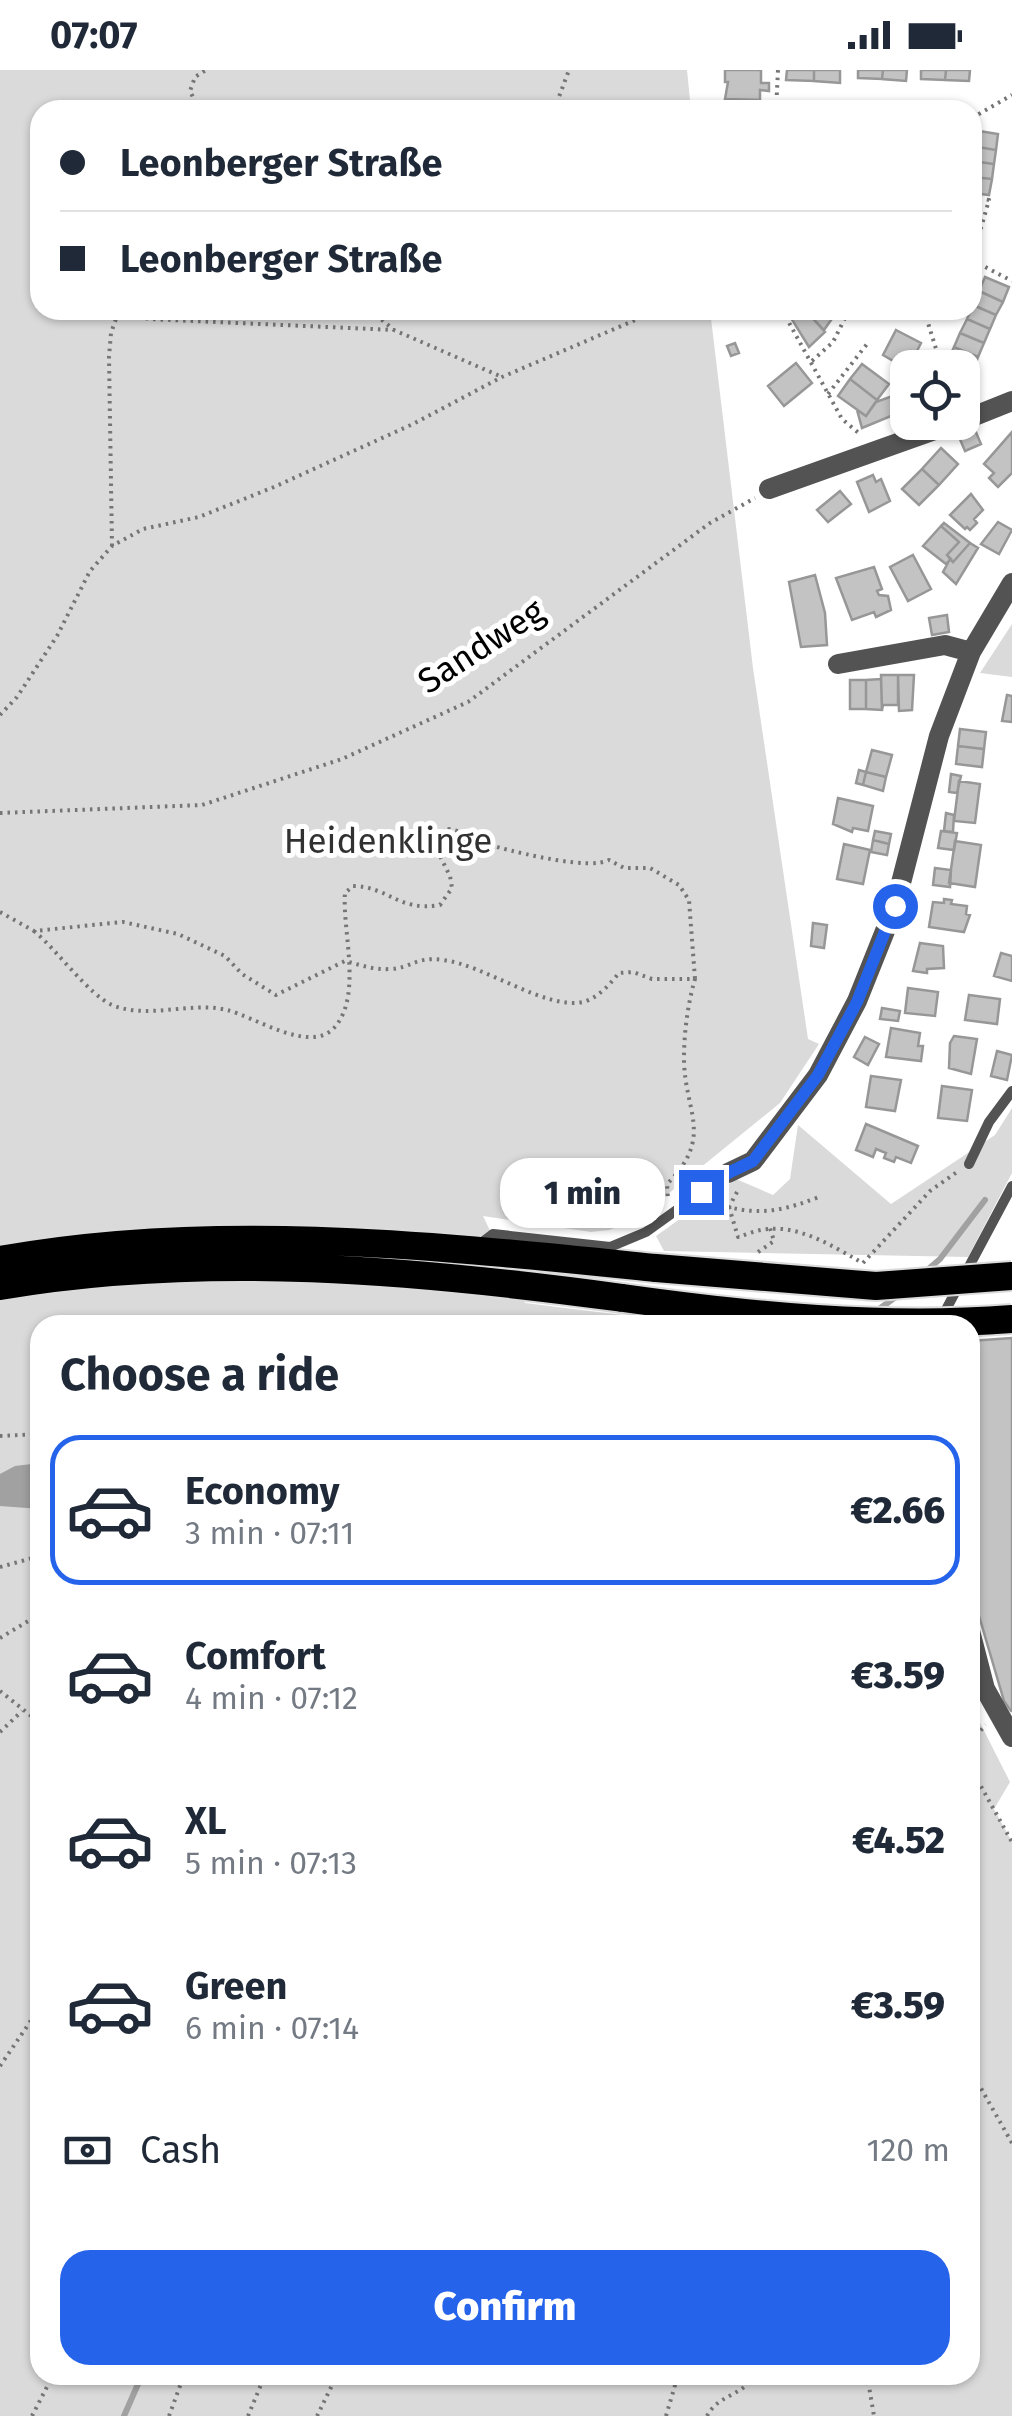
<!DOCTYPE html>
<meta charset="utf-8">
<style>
body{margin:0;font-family:"Fira Sans",sans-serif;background:#f6f6f7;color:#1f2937;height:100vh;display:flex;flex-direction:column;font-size:38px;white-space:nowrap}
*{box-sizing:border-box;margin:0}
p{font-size:32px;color:#747a83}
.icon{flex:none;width:55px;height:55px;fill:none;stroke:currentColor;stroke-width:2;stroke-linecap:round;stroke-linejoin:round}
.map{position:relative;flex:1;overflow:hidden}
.details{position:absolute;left:30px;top:1245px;width:950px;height:1070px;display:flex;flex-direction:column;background:#fff;border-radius:30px;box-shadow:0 2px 8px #0004}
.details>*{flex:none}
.banner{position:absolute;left:30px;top:30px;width:952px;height:220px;border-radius:30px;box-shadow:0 2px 8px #0004;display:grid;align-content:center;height:220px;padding:0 30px;background:#fff}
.controls{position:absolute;left:890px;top:280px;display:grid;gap:20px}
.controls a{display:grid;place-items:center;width:90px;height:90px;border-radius:20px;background:#fff;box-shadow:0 2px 8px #0004;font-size:50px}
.end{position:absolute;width:45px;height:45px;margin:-22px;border:12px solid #2563eb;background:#fff;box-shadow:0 0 0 5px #fff}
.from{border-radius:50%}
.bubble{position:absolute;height:70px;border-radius:30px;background:#fff;box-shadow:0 2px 8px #0004;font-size:32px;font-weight:800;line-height:70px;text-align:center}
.banner b{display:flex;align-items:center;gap:35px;height:95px;font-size:38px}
.banner b+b{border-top:2px solid #e0e1e3}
.banner i{width:25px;height:25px;background:#1f2937}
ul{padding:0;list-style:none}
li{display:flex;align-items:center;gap:30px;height:150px;margin:0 20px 15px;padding:0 10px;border:5px solid transparent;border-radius:30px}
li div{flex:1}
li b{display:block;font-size:38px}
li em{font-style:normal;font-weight:800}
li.current{border-color:#2563eb}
li>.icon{width:90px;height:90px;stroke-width:1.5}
h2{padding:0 30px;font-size:45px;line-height:120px}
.pay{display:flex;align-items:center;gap:25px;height:110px;padding:0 30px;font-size:38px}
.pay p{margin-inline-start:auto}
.primary-button{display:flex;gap:20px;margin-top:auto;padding:20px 30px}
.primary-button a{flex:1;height:115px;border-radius:30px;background:#2563eb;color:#fff;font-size:40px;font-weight:800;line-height:115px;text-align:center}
.status{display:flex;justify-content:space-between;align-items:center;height:70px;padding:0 50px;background:#fff;direction:ltr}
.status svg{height:28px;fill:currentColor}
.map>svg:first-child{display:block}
.green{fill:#dadada}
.water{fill:#a1a1a1}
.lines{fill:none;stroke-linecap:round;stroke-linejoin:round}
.stream{stroke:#a1a1a1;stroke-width:6}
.building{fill:#c3c3c3;stroke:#979797;stroke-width:2.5}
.trunk-casing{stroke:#dbdbdb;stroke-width:32}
.path{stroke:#757575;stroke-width:4;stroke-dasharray:2.5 5;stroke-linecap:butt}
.service{stroke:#535353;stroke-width:10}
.minor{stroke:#535353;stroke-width:20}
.trunk{stroke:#000;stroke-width:28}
.trunk-bridge-casing{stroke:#dbdbdb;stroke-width:32;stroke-linecap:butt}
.trunk-bridge{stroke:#000;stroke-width:28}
.route{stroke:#2563eb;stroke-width:12}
.labels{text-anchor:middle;stroke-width:10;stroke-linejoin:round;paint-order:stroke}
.street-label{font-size:35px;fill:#000;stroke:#fff}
.park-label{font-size:35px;fill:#313131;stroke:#fff}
</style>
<div class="status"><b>07:07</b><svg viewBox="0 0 49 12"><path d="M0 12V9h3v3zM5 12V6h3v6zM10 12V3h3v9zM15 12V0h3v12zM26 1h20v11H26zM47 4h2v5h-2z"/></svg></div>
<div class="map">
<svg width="1012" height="2346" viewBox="0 0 1012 2346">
<rect width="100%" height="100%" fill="#fff"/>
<path class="green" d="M0 0H687L691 40H40V240H710L753 598 808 969 819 974 780 1033 636 1150 609 1160 591 1162 483 1146 525 1233 703 1255H40V2305H970V1633L1010 1712 994 1739 1012 1772V2346H0Z
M1012 554V607L980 603Z
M1012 1038V1103L968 1187 664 1181 656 1166 736 1109 773 1125 790 1109 798 1055 891 1134 995 1065Z"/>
<path class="water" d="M40 1393V1439L0 1436V1404L15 1396Z"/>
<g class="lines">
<path class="stream" d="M925 1202 940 1189 985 1130
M875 1242 897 1226
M124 2346 142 2305"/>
</g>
<path class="building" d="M725 0H761V13H769V21L760 20V30L725 29 728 12H725Z
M787 0H814V11L786 10Z
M814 0H840V13L814 11Z
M858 0H883L882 9 858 8Z
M883 0H907L906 11 882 9Z
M921 0H946L945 10 921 9Z
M946 0H970L969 11 945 10Z
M973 60 998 64 996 80 972 76Z
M972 76 996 80 994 94 972 91Z
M972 91 994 94 992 109 972 107Z
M972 107 992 109 989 125 972 123Z
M985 207 1009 217 1003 232 979 221Z
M979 221 1003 232 996 245 973 235Z
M973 235 996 245 990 259 967 249Z
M800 240H805L825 262 809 277 791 248Z
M805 240H832L836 243 824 260Z
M967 249 990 259 984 273 960 263Z
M896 260 921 273 916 283 911 281 902 296 883 285Z
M960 263 984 273 978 287 954 277Z
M735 273 739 283 731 286 727 276Z
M954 277 978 287 972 302 948 291Z
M796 293 812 313 784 336 768 316Z
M862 294 889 314 877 330 850 309Z
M850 309 877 330 866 346 838 326Z
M906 321 908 339 862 358 857 340 866 346 876 332Z
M975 360 981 374 965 381 959 367Z
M1012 362V403L998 417 989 408 994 403 984 394Z
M941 378 958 394 939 415 922 399Z
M922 399 939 415 919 435 902 419Z
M873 405 876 412 881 409 890 431 869 442 857 412Z
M840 421 851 434 828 452 817 440Z
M971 424 983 440 974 449 977 453 970 460 967 457 965 459 950 445Z
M998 452 1012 460 999 484 981 474Z
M944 453 970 473 953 492 947 485 959 472 941 456Z
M941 456 959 472 947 485 951 489 946 494 923 476Z
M970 473 978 478 956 514 943 502 950 489 953 492Z
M913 485 931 519 908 531 890 497Z
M874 497 882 519 877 521 879 525 888 526 891 540 876 547 874 542 852 550 836 508Z
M815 505 825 543 827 575 801 577 789 512Z
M947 545 949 562 932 565 929 548Z
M881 605H898V635H883L882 640Z
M898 605H914L912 640 899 641Z
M881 609 882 640 866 639V610Z
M850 610H866V639H850Z
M1007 625 1012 626V652L1002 651Z
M960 659 986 662 984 679 958 676Z
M958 676 984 679 982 697 956 694Z
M872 680 892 685 886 707 866 702Z
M859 700 866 702 863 715 856 713Z
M866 702 886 707 883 721 863 715Z
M951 704 961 706 957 723 949 722Z
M959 711 980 714 975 753 954 751Z
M838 728 873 736 868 761 853 758 852 762 833 754Z
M946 743 954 745 953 762 944 761Z
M875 761 891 764 889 774 873 770Z
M941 761 957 763 954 780 938 778Z
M873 770 889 774 887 785 871 782Z
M955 771 981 775 975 817 949 813Z
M844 774 870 780 863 814 837 809Z
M935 798 951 800 950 817 933 815Z
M944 829 952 830 951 834 967 836 966 844 970 845 964 862 929 857 933 832 944 833Z
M813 853 827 855 824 878 811 876Z
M920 873 943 876 944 898 927 899V903L913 901Z
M1001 883 1012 886V911L994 906Z
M908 918 938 922 935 946 905 943Z
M969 925 1000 929 997 954 965 950Z
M882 938 900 941 898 951 880 949Z
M891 958 920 963 918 976H923L921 991 886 987Z
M954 966 977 969 971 1004 949 998 950 973Z
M865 967 879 974 868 995 854 987Z
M997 981 1012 985 1007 1010 991 1006Z
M871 1006 901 1010 895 1041 866 1037Z
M942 1016 972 1020 967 1051 938 1048Z
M866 1054 918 1076 911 1093 896 1087 894 1092 884 1088 886 1083 876 1079 873 1087 856 1080Z
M1012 1268V1641H1011L1004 1631 970 1515V1271Z"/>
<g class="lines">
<defs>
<path id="trunk" d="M0 1190C216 1151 439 1176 656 1198
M0 1216C207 1181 416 1200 623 1228"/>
</defs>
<use href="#trunk" class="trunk-casing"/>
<path class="path" d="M199 40 190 21 195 7 206 0
M554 40 569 0
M776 40 778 0
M972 48 1012 25
M972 127 989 130 972 189
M972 190 1012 211
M370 240 394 260
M782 240 842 349 861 365
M924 240 937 282 948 298
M812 291 833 272 849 240
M962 315 968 322
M828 324 867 274
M112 476 109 287 111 263 118 243 149 249 394 260 502 307
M0 645 17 627 57 566 90 501 112 476 143 459 199 447 274 417 413 354 502 307 640 248 649 240
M0 743 202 735 342 689 468 632 710 453 755 428
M0 842 34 861 123 852 178 864 225 886 242 904 276 925 345 891C361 895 373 900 390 899 412 898 416 886 443 890 485 895 545 940 583 932 598 928 610 914 619 903L633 902 652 909H695C688 933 684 962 684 988 684 1042 715 1066 667 1114L668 1129
M34 861C57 880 89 925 112 935 149 950 189 931 227 940 255 947 310 984 334 958 363 926 342 861 345 823L353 816C390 817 398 842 440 835L452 818 450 806 434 774 438 766 449 759C467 762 483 773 501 778 524 784 589 800 609 790L624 798H650L679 815 689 830 695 909
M737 1122 729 1137C762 1146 788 1139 819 1127
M729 1137 738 1167C748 1164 759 1159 769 1159 800 1156 833 1176 859 1191
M758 1182 774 1171 770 1158
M863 1193 930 1121 957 1102
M0 1366 40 1364
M0 1497 40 1486
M0 1568 40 1544
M0 1621 40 1653
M0 1662 22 1641
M970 1671 986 1655
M970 1673 978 1711 1012 1772
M0 1996 30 1952 40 1920
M970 1999 1012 2073
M867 2305 874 2346
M32 2346 53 2305
M169 2346 184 2305
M248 2346 265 2305
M317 2346 337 2305
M666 2346 678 2305
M707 2346C718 2324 744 2326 754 2305"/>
<path class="service" d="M969 1094 989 1052 1012 1021
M480 1174 493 1164 610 1177 646 1162 728 1103
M942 1247 1012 1116"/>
<path class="minor" d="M962 351 1012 331
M769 419 957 352
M838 594 945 575 971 582
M728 1103 753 1091 818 1005 857 931 895 836 939 666 971 582 1012 513
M970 1561 985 1619 1012 1667"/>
<use href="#trunk" class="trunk"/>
<defs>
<path id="trunk-bridge" d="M656 1198 876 1216 1012 1206
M623 1228C752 1246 882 1259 1012 1249"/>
</defs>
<use href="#trunk-bridge" class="trunk-bridge-casing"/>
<use href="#trunk-bridge" class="trunk-bridge"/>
</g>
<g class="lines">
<path class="route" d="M701 1122 728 1103 753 1091 818 1005 857 932 895 836"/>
</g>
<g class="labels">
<g class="street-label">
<text transform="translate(481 576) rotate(-33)" y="12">Sandweg</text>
</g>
<g class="park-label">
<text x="388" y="783">Heidenklinge</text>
</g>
</g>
</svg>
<div class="controls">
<a><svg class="icon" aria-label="locate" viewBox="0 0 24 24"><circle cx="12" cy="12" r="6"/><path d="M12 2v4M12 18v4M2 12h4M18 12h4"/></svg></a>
</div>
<i class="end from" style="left:895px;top:836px"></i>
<i class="end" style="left:701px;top:1122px"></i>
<div class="bubble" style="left:500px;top:1088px;width:165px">1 min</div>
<div class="banner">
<b><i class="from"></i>Leonberger Straße</b>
<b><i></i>Leonberger Straße</b>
</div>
<section class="details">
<h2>Choose a ride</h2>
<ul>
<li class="current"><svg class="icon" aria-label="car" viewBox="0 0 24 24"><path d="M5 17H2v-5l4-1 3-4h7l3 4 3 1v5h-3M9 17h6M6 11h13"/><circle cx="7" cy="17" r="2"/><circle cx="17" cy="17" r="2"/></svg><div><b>Economy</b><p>3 min · 07:11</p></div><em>€2.66</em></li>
<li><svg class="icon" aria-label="car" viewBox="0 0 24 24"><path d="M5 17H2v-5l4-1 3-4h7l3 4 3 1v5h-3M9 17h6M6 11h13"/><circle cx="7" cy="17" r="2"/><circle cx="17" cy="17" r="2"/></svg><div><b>Comfort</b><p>4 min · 07:12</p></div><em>€3.59</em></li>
<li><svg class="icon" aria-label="car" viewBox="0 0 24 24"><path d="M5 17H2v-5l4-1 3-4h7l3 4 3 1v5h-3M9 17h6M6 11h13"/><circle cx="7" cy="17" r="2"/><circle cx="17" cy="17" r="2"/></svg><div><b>XL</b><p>5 min · 07:13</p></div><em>€4.52</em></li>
<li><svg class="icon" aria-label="car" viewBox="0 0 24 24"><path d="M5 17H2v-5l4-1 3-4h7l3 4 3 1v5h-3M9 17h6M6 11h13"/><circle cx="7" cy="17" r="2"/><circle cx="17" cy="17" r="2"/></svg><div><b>Green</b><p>6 min · 07:14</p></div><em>€3.59</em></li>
</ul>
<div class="pay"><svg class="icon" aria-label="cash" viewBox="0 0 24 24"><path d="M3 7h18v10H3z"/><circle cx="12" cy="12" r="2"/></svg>Cash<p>120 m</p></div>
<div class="primary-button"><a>Confirm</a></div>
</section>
</div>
